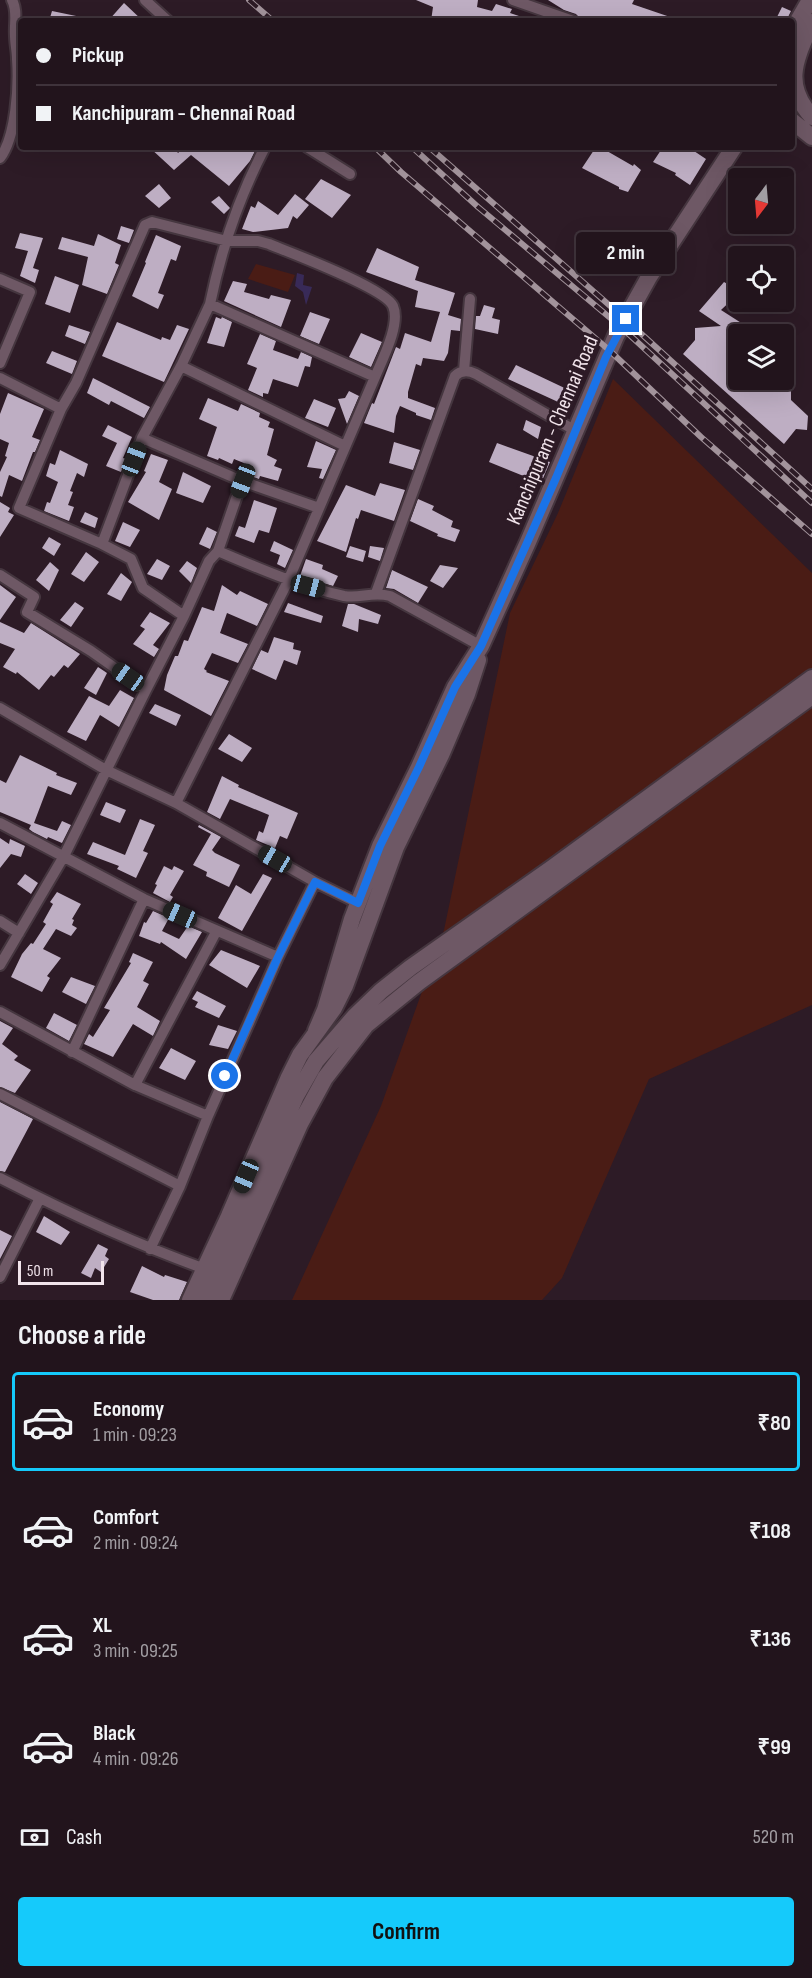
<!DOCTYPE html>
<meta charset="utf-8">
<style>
body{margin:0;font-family:"Sofia Sans Condensed",sans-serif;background:#2e2129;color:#f1f3f6;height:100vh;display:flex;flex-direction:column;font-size:22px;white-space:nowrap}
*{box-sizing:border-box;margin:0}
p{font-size:20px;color:#a29ea3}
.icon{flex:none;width:33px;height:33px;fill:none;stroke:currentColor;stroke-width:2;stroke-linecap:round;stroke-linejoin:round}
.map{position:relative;height:1300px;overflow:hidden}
.panel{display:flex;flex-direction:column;background:#22141c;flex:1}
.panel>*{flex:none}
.banner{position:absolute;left:18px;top:18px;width:777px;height:132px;border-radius:6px;box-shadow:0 6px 24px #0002,0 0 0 2px #3f333b;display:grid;align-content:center;height:132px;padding:0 18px;background:#22141c}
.needle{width:39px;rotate:196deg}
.fabs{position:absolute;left:728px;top:168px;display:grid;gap:12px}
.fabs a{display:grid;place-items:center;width:66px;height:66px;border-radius:6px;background:#22141c;box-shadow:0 6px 24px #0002,0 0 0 2px #3f333b;font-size:30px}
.scale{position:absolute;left:18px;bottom:15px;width:86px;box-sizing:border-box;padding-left:6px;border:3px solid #f1e4eb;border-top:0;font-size:16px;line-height:21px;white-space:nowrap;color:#f1e4eb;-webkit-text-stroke:4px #2d1b26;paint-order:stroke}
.end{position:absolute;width:27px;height:27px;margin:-14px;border:8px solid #1a73e8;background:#fff;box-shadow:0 0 0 3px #fff}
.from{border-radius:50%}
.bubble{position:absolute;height:42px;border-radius:6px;background:#22141c;box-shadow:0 6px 24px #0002,0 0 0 2px #3f333b;font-size:20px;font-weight:700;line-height:42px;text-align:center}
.car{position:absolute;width:18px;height:36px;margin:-18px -9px;border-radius:8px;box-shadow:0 0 4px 2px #0007;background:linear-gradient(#222 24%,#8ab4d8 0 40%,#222 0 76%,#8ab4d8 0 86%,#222 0)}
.banner b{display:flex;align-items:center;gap:21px;height:57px;font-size:22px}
.banner b+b{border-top:2px solid #3f333b}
.banner i{width:15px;height:15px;background:#f1f3f6}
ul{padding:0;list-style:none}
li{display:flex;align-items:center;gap:18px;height:99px;margin:0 12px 9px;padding:0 6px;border:3px solid transparent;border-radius:6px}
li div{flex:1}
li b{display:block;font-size:22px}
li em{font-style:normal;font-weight:700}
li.active{border-color:#15cafb}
li>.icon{width:54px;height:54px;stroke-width:1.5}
h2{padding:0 18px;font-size:27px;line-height:72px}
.pay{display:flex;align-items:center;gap:15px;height:66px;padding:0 18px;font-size:22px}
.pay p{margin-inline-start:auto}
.button{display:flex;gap:12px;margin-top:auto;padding:12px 18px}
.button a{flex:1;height:69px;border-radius:6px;background:#15cafb;color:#111;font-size:24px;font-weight:700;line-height:69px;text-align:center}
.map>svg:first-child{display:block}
.green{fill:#4a1c15}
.water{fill:#382a58}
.building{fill:#beaec3}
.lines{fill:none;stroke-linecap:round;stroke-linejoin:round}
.minor-casing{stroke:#45363f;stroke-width:14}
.secondary-casing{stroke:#45363f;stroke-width:20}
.minor{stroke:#6e5865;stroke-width:10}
.secondary{stroke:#6e5865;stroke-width:16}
.rail-casing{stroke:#a2939b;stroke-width:6}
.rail{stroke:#2d1b26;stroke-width:4;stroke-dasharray:11;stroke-linecap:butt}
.route{stroke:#1a73e8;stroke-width:8}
.labels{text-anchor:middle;stroke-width:6;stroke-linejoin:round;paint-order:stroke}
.street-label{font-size:21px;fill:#f1e4eb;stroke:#2d1b26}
</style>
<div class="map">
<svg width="812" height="1300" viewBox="0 0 812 1300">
<rect width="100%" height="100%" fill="#2d1b26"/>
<path class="green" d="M256 264 295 275 288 292 248 279Z
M613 379 812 573V1005L649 1079 562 1278 542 1300H292L381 1106 444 930 510 613 558 513Z"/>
<path class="water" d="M297 273 304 275 303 285 312 287 306 305 303 292 295 286Z"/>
<path class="building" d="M416 0H478L477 7 492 11 496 4 512 9 510 13 528 19V21H431L433 7Z
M548 0H634L632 4 676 19V21H582L576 14 564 10Z
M124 3 143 21H108Z
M782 7 791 11 786 21H775Z
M52 11 81 17 80 21H49Z
M149 147H172L171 148 173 150 175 149 178 153 183 148 182 147H228L234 152 238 147H257L250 161 229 186 191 155 174 170Z
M596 147H600L633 166 634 164 641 170 628 192 619 189V187L582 168Z
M663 147H688L706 159 690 185 675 175 676 173 653 162Z
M321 179 351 195 332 218 305 199Z
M159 184 171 198 159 208 145 196Z
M295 194 309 205 297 219 293 216 288 228 253 232 242 229 251 206 255 208 258 201 278 215Z
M219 196 230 208 224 214 211 202Z
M121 226 134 230 129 243 117 239Z
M20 233 43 238 33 268 39 270 35 283 20 276 28 251 15 248Z
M98 234 121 245 115 263 119 265 107 294 82 285 88 257 58 249 62 237 94 246Z
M156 235 181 246 176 261 171 259 158 293 164 295 158 309 132 296 146 263 145 262Z
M377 248 419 267 415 280 455 293 448 315 461 319 460 331 451 330 448 353 444 361 423 358 421 366 416 364 408 392V398L435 408 431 420 416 415V413L400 406 396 416 394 433 364 423 372 403 374 404 396 347 400 349 405 333 431 342 440 312 415 307 418 291 366 272Z
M55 276 79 285 70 313 45 304Z
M233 281 247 284 244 292 269 299 271 295 291 300 281 327 224 301Z
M724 282 738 290V294L721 310 746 326 738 334V380H777L782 384 791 383V400L808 416 807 430 796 429 784 444 683 354 695 340V328L721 326 699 311Z
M484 305 495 308 492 318 500 320 498 334 475 329 476 316H480Z
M310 312 330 319 319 344 300 336Z
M216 317 221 319 222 317 232 322 224 347 207 343Z
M117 322 161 340 162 337 170 340 177 325 189 329 164 382 102 356Z
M69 325 90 332 85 344 65 336Z
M361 333 382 342 371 367 349 357Z
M260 334 276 341 273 350 298 359 301 352 312 357 310 367 305 366 298 387 273 379 268 394 263 393V397L248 390 257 368 247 364Z
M52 351 77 361 72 374 46 363Z
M516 365 573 392 569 407 508 379Z
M93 378 150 407 144 418 111 401 109 405 87 393Z
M349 391 359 396 347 424 338 399 345 398Z
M8 393 44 409 32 437 40 440 35 452H33L22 481 9 475 2 497 0 496V472L7 457 5 456 9 443 0 439V414Z
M208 398 238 411 241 404 260 413 259 417 270 422 268 427 274 429 267 455 277 460 274 466 282 469 278 481 260 476 259 479 248 475 251 466 234 459 232 464 219 458 218 460 207 456 217 427 199 419Z
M314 399 336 408 328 427 305 418Z
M526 420 541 427 538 439 523 430Z
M108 425 132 437 123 458 126 459 121 472 106 466 117 443 102 436Z
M316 441 336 450 323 479 319 478 322 469 307 467Z
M394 442 420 450 413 470 389 463Z
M497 443 550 462 541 483 489 462Z
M60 450 88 464 84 477 77 473 70 491 73 492 68 505 74 507 69 521 44 511 47 502 50 503 58 482 46 476 50 463 55 465Z
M151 454 168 460 159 482 172 489 159 520 128 502 146 472 144 471Z
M183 472 211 486 203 503 176 493Z
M380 483 405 490 394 521 361 510 358 519 356 518 346 552 317 541 346 485 375 496Z
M418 499 434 506 432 510 453 521 451 527 460 530 455 542 437 536 438 534 410 521Z
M254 500 277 508 269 533 259 530 254 543 235 536 239 526 245 528Z
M0 502 10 508 8 512 14 515 0 537Z
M85 512 98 518 95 528 80 522Z
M123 522 140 530 130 547 115 541Z
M207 527 217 532 210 549 199 544Z
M49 537 61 544 54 556 42 548Z
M274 541 293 550 285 568 277 564 280 555 270 551Z
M350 546 366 551 363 562 346 557Z
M370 546 384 548 380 561 368 557Z
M86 552 99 562 84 582 71 574Z
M157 559 170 566 162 580 147 574Z
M306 559 323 565 322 569 338 576 333 586 300 576Z
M187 561 197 568 191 583 179 571Z
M50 562 59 570 49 591 36 580Z
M440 565 458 568 443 588 430 581Z
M392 570 428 587 418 603 394 589 386 588Z
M121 573 132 582 121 601 107 594Z
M0 585 16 597 0 620Z
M222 585 237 595 240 591 268 604 257 626 227 613 220 633 248 644 238 663 212 653 204 669 207 671 206 672 229 681 211 716 164 690 167 675 175 656H178L184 640 188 641 202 607 214 611Z
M75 602 84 608 71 627 60 620Z
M288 603 323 616 321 623 284 612Z
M348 604H354L381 615 378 624 359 619 358 632 342 626Z
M150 612 170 623 153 645 159 649 154 657 133 644 145 629 140 626Z
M0 622 24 633 31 623 80 654 68 668 64 665 54 677 51 675 39 690 17 672 16 674 3 667 15 649 0 643Z
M274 637 294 643 293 649 301 651 297 665 284 660 276 680 252 669 261 650 268 653Z
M98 667 107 673 96 695 84 688Z
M120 690 134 698 119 727 100 715 86 741 67 732 89 696 109 706Z
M155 704 181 715 176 726 149 713Z
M229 734 252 748 242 762 218 749Z
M20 755 57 773 56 775 77 783 71 795 48 786 34 823 57 831 62 821 71 825 62 843 48 837 47 839 33 832 29 829 31 825 0 812V780L6 783Z
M222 776 239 785 238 787 298 813 287 839 280 836 275 848 256 840 259 831 263 833 269 815 230 799 220 819 207 812Z
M106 802 126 810 120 823 100 815Z
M140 819 155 825 143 851 148 853 136 878 117 869 119 866 87 854 93 842 125 855Z
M199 825 221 837 212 850 215 853 240 865 229 887 206 876 207 872 193 865 211 834 198 827Z
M0 838 9 844 10 839 25 846 21 857 11 854 0 868Z
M164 866 172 870 174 866 184 871 170 895 173 897 170 902 153 893 157 885 155 884Z
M25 874 38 883 31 894 17 884Z
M263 874 272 878 242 931 218 918 236 885 251 894Z
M57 892 81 904 72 919 74 920 72 925 77 928 71 936 56 929 43 949 61 958 47 976 50 978 42 992 11 977 22 954 31 943 33 944 46 924 43 922 53 904 50 902Z
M153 911 169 918 162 931 179 939 188 926 202 932 186 959 161 942 160 944 139 936 144 922 146 923Z
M221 950 260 966 247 988 209 965Z
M133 953 153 962 143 981 149 984 137 1007 160 1021 153 1036 133 1024 113 1057 84 1044 89 1034 93 1037 110 1010 104 1008 131 963 129 962Z
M71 977 95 986 86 1004 62 992Z
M197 991 226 1006 219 1018 195 1007 198 1002 192 999Z
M54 1013 77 1025 69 1041 46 1028Z
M0 1021 13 1028 2 1044 18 1056 14 1060 31 1070 15 1093 0 1087Z
M218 1025 237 1031 228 1049 209 1045Z
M171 1048 196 1061 185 1080 159 1068Z
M0 1102 33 1119 5 1172 0 1171Z
M44 1216 70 1232 61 1245 36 1232Z
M0 1230 12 1236 0 1259Z
M98 1244 108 1249 105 1256 109 1259 101 1272 95 1268 91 1278 81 1273Z
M142 1266 164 1277 165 1275 187 1282 179 1300H153L130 1292Z"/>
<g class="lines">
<defs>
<path id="minor" d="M145 0 168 21
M513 0 573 21
M307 147 350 174
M0 158C16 137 19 86 17 59 17 51 15 44 15 36 14 23 18 11 12 0
M0 279 30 292 0 363
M210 304C221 250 240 195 265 147
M181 366 345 446
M464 371 470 299
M0 378 61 409 19 508 102 544 142 438 181 366 210 304 375 377 288 581 176 803
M61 409 76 383 145 225 152 222 227 241H258L269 244C291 253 385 288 393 306 401 324 382 360 375 377
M142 438 242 481 319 508
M102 544 131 559 143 588 184 616
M218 551 242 481
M0 575 34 597 27 612 91 651 146 690
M376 593 455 376C461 370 468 370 476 374L576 431
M0 708 106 770 176 803 315 882 358 903
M0 823 144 899 278 957
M0 921 19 933
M0 965 64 856 146 690 184 616 209 561 218 551C260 569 299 586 344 596 360 599 372 591 390 596L481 646
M0 1012 135 1085 208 1116
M72 1052 144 899
M135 1085 216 932
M0 1094 180 1186
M0 1178C66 1212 135 1244 205 1269
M150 1249 180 1186 208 1116 278 957 315 882
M0 1277 40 1198"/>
<path id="secondary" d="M812 22C796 59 782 83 812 117
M792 31 810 0
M792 121 812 137
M316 1031 325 1010 352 919 380 846 419 767 455 687 481 646 528 542 616 336 649 277 734 147
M190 1300 229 1216 289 1077 300 1055 334 1008 345 986 396 847 441 755 467 694 478 660
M205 1300 296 1096 316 1061 355 1016 381 991 410 968 552 868 812 678
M221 1300 300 1124 325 1078 366 1025 419 982 812 696"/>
</defs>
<use href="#minor" class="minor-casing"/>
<use href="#secondary" class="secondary-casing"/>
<use href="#minor" class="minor"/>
<use href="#secondary" class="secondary"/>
<defs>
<path id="rail" d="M249 0 273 21
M375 147 401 172 609 350 701 437 812 534
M412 147 478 207 621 327 812 503
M429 147 625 319 812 489"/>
</defs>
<use href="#rail" class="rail-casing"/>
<use href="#rail" class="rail"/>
</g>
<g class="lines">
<path class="route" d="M225 1076 278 957 315 882 358 903 380 846 419 767 455 687 481 646 556 478 606 357 626 319"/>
</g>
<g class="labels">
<g class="street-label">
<text transform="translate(552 430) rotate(-67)" y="7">Kanchipuram - Chennai Road</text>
</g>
</g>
</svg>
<div class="fabs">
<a><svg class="needle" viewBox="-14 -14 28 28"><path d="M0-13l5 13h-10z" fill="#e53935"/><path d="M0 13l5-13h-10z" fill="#a29ea3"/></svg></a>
<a><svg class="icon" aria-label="locate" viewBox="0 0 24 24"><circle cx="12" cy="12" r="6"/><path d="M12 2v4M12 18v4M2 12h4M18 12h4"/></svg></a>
<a><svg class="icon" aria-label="layers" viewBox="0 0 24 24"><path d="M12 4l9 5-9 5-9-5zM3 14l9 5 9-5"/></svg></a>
</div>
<div class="scale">50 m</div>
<i class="end from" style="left:225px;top:1076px"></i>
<i class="end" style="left:626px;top:319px"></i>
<div class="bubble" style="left:576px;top:232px;width:99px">2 min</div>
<i class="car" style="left:134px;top:459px;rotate:21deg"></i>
<i class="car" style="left:243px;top:481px;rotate:201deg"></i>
<i class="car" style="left:308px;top:586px;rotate:105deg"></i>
<i class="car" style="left:128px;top:677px;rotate:305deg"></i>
<i class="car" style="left:275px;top:859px;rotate:300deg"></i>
<i class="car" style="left:180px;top:915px;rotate:294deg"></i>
<i class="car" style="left:246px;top:1176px;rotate:203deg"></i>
<div class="banner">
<b><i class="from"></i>Pickup</b>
<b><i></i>Kanchipuram - Chennai Road</b>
</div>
</div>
<section class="panel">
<h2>Choose a ride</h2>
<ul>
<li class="active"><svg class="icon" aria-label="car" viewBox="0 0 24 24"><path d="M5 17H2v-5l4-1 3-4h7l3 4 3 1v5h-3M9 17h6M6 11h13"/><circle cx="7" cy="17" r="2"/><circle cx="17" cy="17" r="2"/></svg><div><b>Economy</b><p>1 min · 09:23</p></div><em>₹80</em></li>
<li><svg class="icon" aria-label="car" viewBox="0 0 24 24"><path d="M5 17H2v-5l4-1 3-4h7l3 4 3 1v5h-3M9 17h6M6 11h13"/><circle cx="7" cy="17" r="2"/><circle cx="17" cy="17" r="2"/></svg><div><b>Comfort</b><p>2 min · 09:24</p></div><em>₹108</em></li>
<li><svg class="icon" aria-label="car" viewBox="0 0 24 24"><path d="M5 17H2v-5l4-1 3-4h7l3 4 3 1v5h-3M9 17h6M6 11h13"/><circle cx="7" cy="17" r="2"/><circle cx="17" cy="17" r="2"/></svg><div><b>XL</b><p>3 min · 09:25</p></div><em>₹136</em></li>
<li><svg class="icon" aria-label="car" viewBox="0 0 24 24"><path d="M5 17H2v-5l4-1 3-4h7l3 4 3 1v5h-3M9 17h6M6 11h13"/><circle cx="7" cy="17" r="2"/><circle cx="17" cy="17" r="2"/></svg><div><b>Black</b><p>4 min · 09:26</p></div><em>₹99</em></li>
</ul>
<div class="pay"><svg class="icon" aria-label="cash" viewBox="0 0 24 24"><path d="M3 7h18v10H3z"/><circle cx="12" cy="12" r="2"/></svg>Cash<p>520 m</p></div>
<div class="button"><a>Confirm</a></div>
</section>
